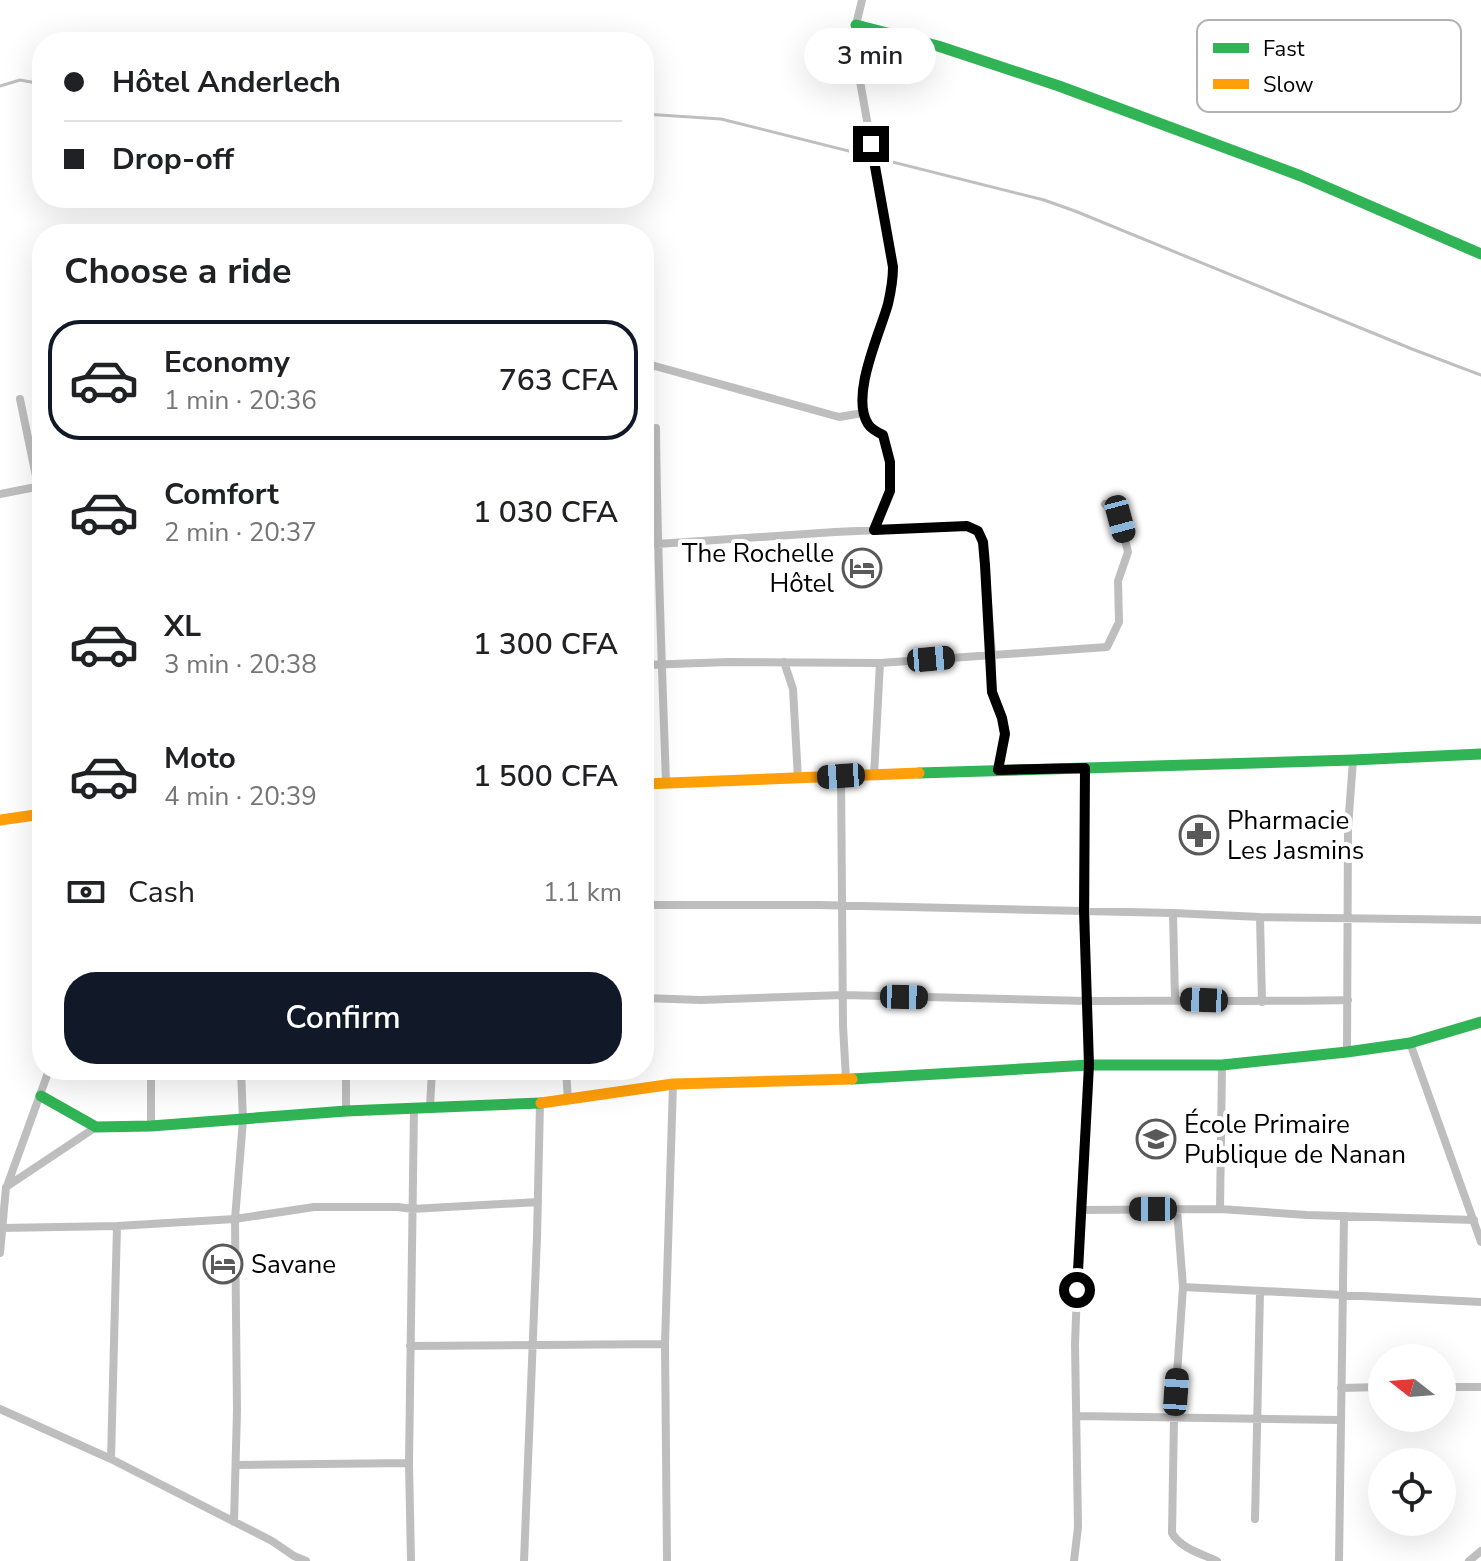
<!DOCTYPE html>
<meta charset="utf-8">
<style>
body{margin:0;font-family:"Nunito Sans",sans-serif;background:#f6f6f6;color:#202124;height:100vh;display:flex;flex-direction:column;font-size:30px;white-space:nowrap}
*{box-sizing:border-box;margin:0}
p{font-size:26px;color:#757577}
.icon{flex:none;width:44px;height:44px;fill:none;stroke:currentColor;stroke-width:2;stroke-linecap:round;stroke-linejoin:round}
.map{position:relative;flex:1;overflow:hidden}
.sheet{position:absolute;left:32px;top:224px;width:622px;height:856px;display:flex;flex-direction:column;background:#fff;border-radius:32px;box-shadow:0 8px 32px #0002}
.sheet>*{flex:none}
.hud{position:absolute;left:32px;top:32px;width:622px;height:176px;border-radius:32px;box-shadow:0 8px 32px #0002;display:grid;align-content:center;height:176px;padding:0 32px;background:#fff}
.needle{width:52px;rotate:287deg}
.controls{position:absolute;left:1368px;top:1344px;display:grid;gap:16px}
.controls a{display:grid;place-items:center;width:88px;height:88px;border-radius:50%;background:#fff;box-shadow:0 8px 32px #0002;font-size:40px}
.end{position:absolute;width:36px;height:36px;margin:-18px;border:10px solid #000;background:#fff;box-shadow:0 0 0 4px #fff}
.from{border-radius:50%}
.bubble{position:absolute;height:56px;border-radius:28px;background:#fff;box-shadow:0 8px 32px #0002;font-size:26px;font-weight:600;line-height:56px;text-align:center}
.car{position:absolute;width:24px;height:48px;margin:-24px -12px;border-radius:10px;box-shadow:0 0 6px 2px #0007;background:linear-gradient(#222 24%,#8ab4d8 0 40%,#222 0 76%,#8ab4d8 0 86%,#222 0)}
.hud b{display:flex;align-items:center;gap:28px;height:76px;font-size:30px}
.hud b+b{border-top:2px solid #e0e0e0}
.hud i{width:20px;height:20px;background:#202124}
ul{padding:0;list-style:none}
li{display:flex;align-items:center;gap:24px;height:120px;margin:0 16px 12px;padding:0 16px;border:4px solid transparent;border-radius:32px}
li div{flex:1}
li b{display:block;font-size:30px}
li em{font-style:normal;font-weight:600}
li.selected{border-color:#111827}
li>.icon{width:72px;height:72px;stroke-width:1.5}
h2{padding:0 32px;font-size:36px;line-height:96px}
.pay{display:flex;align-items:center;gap:20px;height:88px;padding:0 32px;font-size:30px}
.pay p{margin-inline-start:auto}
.primary-button{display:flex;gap:16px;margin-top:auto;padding:16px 32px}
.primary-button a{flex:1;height:92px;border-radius:32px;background:#111827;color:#fff;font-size:32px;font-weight:600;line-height:92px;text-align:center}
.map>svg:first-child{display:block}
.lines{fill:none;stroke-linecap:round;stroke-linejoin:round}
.stream{stroke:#bfbfbf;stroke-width:3}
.street{stroke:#bebebe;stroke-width:8}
.fast{stroke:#30b455;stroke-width:11}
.slow{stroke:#ff9f0a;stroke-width:11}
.route{stroke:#000;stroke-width:10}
.labels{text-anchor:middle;stroke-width:8;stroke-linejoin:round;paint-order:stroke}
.poi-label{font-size:26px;fill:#000;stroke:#fff;text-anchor:start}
.key{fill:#fff;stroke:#b2b2b2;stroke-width:2}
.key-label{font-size:22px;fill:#000}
</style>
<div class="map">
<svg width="1481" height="1561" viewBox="0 0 1481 1561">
<rect width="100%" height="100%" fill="#fff"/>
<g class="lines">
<path class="stream" d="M0 86 20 80 42 84
M644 114 721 119 1044 200 1075 211 1412 349 1481 375"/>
<path class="street" d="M862 0 855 29V53L893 267C893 279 891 291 888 304 879 334 849 394 868 424 871 429 877 432 883 435L890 462V491L874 530
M644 363 839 417 863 413
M20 399 38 486
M656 428C657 546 662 665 666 783
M0 494 41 486
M644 543 657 544 835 532 967 526 978 531 983 542 985 565 992 654V692L1002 718 1005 734 998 770
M784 662 793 689 798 779
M644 665 729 662 880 663 1107 647 1119 622 1118 581 1128 552 1120 519 1105 504
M1085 768 1086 1001C1173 1000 1261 1002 1348 1000
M841 776 843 1026 846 1079
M874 776 880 663
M644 905H818L1173 913 1260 917 1481 920
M1173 913 1175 999
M1260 917 1262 1002
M644 998 701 1000 843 995 1086 1001 1089 1065 1080 1210 1075 1344 1078 1527 1074 1561
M1410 1043 1481 1242
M1347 1052 1348 828 1353 760
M151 1070V1126
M566 1070 568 1100
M430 1107 432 1070
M346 1111V1070
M7 1186 49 1070
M1177 1209 1183 1287 1174 1418 1172 1533C1180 1548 1202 1554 1217 1561
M1220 1209 1222 1065
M1080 1210 1220 1209 1307 1215 1474 1220
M1 1228 117 1226 235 1219 314 1207H398L412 1209 538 1202
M0 1253 6 1187 96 1127
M1183 1287 1481 1302
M410 1346 665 1344
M1442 1387H1481
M1341 1388 1382 1387
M0 1409 111 1459 272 1541 294 1556 306 1561
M1077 1416 1340 1420
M111 1459 117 1226
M236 1465 409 1463
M1255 1519 1260 1292
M234 1522 237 1410 235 1219 243 1120 241 1070
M411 1561 409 1463 414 1107
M524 1561 537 1237 540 1103
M667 1561 665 1344 673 1084
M1339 1561 1344 1216
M1469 1561 1481 1551"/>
<path class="fast" d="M856 25 938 46 1059 86 1301 176 1481 254
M919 773 1353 760 1481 754
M852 1079 1089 1065H1222L1347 1052 1410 1043 1481 1022
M41 1096 96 1127 151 1126 346 1111 541 1103"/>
<path class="slow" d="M644 784 919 773
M0 820 42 814
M541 1103 673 1084 852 1079"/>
</g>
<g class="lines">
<path class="route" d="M871 144 893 267C893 279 891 291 888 304 880 333 850 396 868 424 871 429 877 432 883 435L890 462V491L874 530 967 526 978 531 983 542 985 565 992 692 1002 718 1005 734 998 770 1085 768 1084 911 1089 1065 1077 1290"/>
</g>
<defs>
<symbol id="hotel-ring" viewBox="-11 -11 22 22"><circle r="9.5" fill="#fff" stroke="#595959" stroke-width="1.5"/><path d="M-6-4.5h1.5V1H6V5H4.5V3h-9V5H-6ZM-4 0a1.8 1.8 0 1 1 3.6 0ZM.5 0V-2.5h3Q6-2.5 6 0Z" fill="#595959"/></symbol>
<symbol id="pharmacy-ring" viewBox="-11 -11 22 22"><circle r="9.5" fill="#fff" stroke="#595959" stroke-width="1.5"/><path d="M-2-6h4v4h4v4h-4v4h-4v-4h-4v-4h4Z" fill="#595959"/></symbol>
<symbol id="school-ring" viewBox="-11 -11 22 22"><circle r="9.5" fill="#fff" stroke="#595959" stroke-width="1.5"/><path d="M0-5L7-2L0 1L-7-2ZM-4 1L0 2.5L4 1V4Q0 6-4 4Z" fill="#595959"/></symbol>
</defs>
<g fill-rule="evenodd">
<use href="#hotel-ring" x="840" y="546" width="44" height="44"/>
<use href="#pharmacy-ring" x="1177" y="813" width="44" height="44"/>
<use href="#school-ring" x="1134" y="1117" width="44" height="44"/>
<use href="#hotel-ring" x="201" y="1242" width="44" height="44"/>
</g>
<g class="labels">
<g class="poi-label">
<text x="834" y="562" text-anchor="end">The Rochelle<tspan x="834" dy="30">Hôtel</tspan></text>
<text x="1227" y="829">Pharmacie<tspan x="1227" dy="30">Les Jasmins</tspan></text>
<text x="1184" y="1133">École Primaire<tspan x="1184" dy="30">Publique de Nanan</tspan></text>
<text x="251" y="1273">Savane</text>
</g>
</g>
<rect x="1197" y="20" width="264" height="92" rx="12" class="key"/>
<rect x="1213" y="43" width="36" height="10" fill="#30b455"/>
<rect x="1213" y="79" width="36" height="10" fill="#ff9f0a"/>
<g class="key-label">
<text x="1263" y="56">Fast</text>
<text x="1263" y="92">Slow</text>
</g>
</svg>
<div class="controls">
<a><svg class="needle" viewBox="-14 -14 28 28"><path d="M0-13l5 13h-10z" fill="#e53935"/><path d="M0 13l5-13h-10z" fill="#757577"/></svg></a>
<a><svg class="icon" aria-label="locate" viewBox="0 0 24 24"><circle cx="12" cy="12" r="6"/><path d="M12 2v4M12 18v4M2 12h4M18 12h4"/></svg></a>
</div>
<i class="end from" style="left:1077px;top:1290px"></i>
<i class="end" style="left:871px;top:144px"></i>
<div class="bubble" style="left:804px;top:28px;width:132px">3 min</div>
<i class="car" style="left:1120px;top:519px;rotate:165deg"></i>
<i class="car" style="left:931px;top:659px;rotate:85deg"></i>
<i class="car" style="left:841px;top:776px;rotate:266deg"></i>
<i class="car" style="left:904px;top:997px;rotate:91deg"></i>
<i class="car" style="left:1204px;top:1000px;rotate:272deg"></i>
<i class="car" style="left:1153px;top:1209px;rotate:270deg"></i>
<i class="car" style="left:1176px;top:1392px;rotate:4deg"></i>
<div class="hud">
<b><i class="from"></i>Hôtel Anderlech</b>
<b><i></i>Drop-off</b>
</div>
<section class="sheet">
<h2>Choose a ride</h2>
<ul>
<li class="selected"><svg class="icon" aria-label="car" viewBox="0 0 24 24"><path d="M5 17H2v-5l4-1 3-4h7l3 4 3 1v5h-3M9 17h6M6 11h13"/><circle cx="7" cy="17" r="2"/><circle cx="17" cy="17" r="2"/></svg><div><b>Economy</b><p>1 min · 20:36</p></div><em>763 CFA</em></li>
<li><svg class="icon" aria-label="car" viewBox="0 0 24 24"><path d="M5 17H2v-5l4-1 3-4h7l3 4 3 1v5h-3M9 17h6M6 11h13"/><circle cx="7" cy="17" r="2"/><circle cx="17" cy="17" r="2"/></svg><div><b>Comfort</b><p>2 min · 20:37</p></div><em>1 030 CFA</em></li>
<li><svg class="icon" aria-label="car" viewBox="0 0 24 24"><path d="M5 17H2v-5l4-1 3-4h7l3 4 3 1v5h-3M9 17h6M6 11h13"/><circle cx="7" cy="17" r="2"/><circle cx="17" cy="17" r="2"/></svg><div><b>XL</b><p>3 min · 20:38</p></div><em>1 300 CFA</em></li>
<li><svg class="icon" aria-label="car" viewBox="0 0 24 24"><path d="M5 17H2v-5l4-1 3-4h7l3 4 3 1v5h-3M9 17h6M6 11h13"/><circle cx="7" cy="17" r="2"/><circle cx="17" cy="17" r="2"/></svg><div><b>Moto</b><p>4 min · 20:39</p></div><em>1 500 CFA</em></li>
</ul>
<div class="pay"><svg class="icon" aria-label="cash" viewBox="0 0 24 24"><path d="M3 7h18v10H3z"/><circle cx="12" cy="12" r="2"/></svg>Cash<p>1.1 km</p></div>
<div class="primary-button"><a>Confirm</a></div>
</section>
</div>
